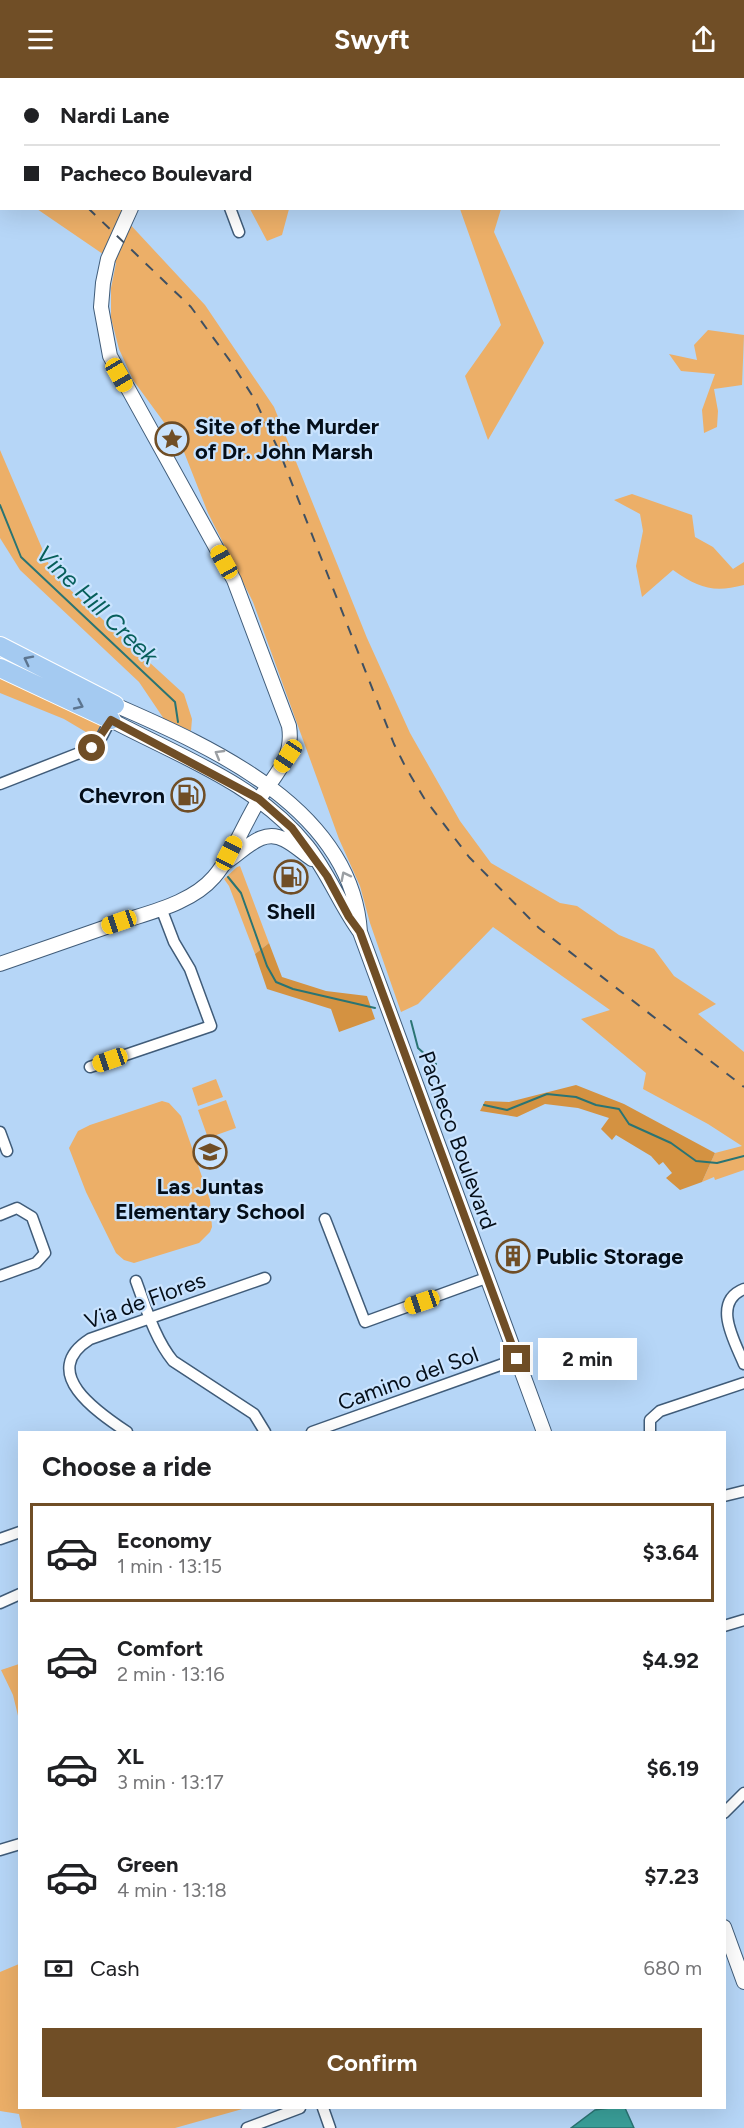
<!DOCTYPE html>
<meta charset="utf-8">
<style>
body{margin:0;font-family:Figtree,sans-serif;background:#f6f6f6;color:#202124;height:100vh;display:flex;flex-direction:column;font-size:22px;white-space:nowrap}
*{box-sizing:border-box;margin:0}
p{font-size:20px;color:#757577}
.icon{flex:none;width:33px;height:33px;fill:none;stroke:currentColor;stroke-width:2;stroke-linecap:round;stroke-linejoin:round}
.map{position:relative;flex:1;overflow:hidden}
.sheet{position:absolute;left:18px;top:1353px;width:708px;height:678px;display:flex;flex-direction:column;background:#fff;border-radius:0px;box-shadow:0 6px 24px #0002}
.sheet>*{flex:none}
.guide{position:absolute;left:0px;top:0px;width:744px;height:132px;box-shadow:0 6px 24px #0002;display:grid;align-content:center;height:132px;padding:0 24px;background:#fff}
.end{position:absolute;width:27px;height:27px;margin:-14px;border:8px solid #704e26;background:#fff;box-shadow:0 0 0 3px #fff}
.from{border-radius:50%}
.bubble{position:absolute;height:42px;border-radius:0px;background:#fff;box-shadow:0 6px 24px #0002;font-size:20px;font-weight:700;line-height:42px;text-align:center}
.car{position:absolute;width:18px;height:36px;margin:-18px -9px;border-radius:8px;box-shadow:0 0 4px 2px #0007;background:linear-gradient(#f5c518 24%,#345 0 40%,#f5c518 0 76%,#345 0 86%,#f5c518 0)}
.guide b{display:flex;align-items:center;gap:21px;height:57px;font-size:22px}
.guide b+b{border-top:2px solid #e0e0e0}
.guide i{width:15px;height:15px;background:#202124}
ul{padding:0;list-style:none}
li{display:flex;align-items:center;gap:18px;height:99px;margin:0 12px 9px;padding:0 12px;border:3px solid transparent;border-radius:0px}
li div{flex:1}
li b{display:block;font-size:22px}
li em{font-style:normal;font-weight:700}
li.selected{border-color:#704e26}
li>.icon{width:54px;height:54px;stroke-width:1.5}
h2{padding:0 24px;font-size:27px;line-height:72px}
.pay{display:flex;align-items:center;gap:15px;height:66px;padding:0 24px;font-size:22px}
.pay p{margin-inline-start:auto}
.action{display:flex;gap:12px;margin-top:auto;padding:12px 24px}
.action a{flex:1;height:69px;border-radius:0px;background:#704e26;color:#fff;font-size:24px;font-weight:700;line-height:69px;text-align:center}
header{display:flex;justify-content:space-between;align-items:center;height:78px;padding:0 24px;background:#704e26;color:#fff;font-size:27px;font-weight:700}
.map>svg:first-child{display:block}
.green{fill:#ecaf68}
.forest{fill:#d49241}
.water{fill:#3aa09a;stroke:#2a7473;stroke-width:1.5}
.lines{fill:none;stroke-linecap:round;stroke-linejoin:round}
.stream{stroke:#2a7473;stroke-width:2}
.minor-casing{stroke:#405c79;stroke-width:13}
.secondary-casing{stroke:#405c79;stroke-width:16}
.motorway-casing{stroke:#fff;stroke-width:20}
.minor{stroke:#fff;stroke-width:10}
.secondary{stroke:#fff;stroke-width:14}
.motorway{stroke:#a4caf1;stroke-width:18}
.rail{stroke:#3f5062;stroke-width:2;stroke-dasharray:10 10;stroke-linecap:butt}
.oneway{stroke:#5c7590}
.oneway2{stroke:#9b9fa3}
.route{stroke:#704e26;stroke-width:8}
.labels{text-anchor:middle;stroke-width:4.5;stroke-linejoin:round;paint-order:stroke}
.poi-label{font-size:22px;font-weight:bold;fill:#040e19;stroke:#c9e3fe;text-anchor:start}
.street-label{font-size:22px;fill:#040e19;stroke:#c9e3fe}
.water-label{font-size:24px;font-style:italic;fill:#075f5b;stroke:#c9e3fe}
</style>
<header><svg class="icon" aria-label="menu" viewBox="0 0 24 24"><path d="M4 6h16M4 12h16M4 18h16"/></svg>Swyft<svg class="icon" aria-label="share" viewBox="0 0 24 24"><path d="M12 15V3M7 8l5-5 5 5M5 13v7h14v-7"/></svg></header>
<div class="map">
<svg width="744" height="2050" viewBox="0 0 744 2050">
<rect width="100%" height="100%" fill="#b6d6f7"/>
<path class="green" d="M37 131H131L126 142 205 227 274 329 367 560 410 655 460 743 491 785 560 825 577 828 619 857 654 871 674 898 716 926 698 936 744 974V1092L715 1102 714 1099 702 1104 715 1075 742 1068 708 1046 643 1011 646 995 581 941 610 932 493 849 418 926 401 934 370 845 360 808 339 761 253 524 208 435 182 369 133 302 119 271 111 240V210L116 185Z
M250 131H289L282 157 267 163Z
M460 131H501L494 154 544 265 488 362 465 298 501 247Z
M708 252 744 257 742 307 714 311 718 333 717 349 704 355 702 332 715 296 681 293 669 276 697 282 694 267Z
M0 372 53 496 184 616 192 641 191 653 164 641 139 604 20 492 0 460Z
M632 416 692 437 695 459 713 469 733 491 744 484V507C713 515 699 510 673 492L642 519 636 488 643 453 640 436 614 422Z
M0 599 99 645 101 651 96 660 64 641 0 615Z
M240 788 269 865 255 876 229 808 224 801 237 789Z
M216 1001 223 1019 198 1028 192 1010Z
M226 1022 236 1050 208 1060 198 1032Z
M162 1023 169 1025 181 1038 210 1122 212 1149 210 1154 199 1165 134 1185 124 1182 116 1175 86 1114 69 1070 78 1053 90 1047Z
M19 1586H20L19 1642 13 1617 1 1592Z
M19 1886 20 2030H246L175 2050H22L19 2036 0 2033V1894Z"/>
<path class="forest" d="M269 865 282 899 326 913 367 918 375 941 339 954 331 931 267 911 255 876Z
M576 1007 624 1026 715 1075 702 1104 680 1112 666 1100 672 1095 663 1084 659 1087 651 1078 616 1057 612 1062 601 1051 609 1040 578 1030 545 1026 517 1039 480 1033 485 1023 509 1024Z"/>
<path class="water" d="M610 2030H625L634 2050H571L595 2032Z"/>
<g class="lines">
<path class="stream" d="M0 427 21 479 175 624 178 644
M228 799 241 815 267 888 276 904 293 911 375 930
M411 943 418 970 436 986
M484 1027 507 1032 547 1016 576 1019 596 1027 619 1031 629 1046 671 1065 696 1083 717 1085 744 1078"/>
<defs>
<path id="minor" d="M230 130 239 154
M0 706 92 670 100 662 112 639
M90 989 211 948 190 891 174 864 161 830
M0 1054 7 1073
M0 1137 17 1130 32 1139 45 1175 36 1185 0 1198
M325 1141 365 1244 486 1200
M136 1203C146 1230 155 1261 173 1283L254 1336 265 1354
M744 1211C711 1224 735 1264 744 1286
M127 1354C97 1334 38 1294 90 1261L265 1200
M312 1354 517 1281
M650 1354V1342L660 1333 744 1305
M724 1418 744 1413
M0 1461 20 1454
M0 1525 20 1516
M724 1548 744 1542
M724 1735 744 1715
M0 1772 20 1766
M323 2030 330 2050
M247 2050 300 2030"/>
<path id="secondary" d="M121 0 122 2
M115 627C212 669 352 731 360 854
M111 642C179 678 258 706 307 768 328 794 340 827 360 854L544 1354
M223 786C243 775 261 748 285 762 295 767 303 775 312 781
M0 886C37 873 75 860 112 847 145 835 190 827 214 799 233 777 244 745 260 720 276 695 294 680 289 648L234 502 110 278 101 229 103 205 108 181 131 130
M724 1849 744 1904"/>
<path id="motorway" d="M0 568 115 627
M0 590 111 642"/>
</defs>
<use href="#minor" class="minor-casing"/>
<use href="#secondary" class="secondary-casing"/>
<use href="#motorway" class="motorway-casing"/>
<use href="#minor" class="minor"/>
<use href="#secondary" class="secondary"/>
<use href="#motorway" class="motorway"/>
<path class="rail" d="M0 64 2 65
M88 130 191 229 233 287 255 322 280 375 394 666 406 690 424 720 469 779 539 850 744 1009"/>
</g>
<defs><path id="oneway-chevron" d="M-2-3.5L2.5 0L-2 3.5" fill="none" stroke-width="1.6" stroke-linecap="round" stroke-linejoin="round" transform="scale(1.5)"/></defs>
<g class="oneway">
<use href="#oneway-chevron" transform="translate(28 582) rotate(-153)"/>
<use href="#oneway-chevron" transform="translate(79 627) rotate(25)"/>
</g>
<g class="oneway2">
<use href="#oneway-chevron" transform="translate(219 676) rotate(-150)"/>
<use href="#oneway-chevron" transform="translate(345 798) rotate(-117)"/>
</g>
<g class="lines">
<path class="route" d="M92 670 111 642 259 721 292 750 327 798 349 839 360 854 517 1281"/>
</g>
<defs>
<symbol id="sight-ring" viewBox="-11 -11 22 22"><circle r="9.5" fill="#c9e3fe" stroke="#704e26" stroke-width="1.5"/><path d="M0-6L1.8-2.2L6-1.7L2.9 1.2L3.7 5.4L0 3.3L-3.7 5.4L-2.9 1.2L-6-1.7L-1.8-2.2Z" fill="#704e26"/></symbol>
<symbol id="fuel-ring" viewBox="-11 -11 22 22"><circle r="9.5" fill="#c9e3fe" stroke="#704e26" stroke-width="1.5"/><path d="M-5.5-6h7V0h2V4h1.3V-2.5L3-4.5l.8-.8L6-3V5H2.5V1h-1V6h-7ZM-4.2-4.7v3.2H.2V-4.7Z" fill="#704e26"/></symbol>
<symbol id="school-ring" viewBox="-11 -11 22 22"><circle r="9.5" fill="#c9e3fe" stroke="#704e26" stroke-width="1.5"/><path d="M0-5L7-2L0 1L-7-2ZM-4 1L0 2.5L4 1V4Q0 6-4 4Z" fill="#704e26"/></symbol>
<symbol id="building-ring" viewBox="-11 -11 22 22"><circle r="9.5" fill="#c9e3fe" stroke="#704e26" stroke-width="1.5"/><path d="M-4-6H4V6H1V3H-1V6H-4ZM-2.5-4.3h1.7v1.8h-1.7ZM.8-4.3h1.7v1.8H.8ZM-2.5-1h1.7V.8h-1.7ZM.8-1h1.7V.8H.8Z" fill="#704e26"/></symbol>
</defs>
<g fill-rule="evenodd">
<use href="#sight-ring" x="153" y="342" width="38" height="38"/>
<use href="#fuel-ring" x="169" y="698" width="38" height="38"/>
<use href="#fuel-ring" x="272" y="780" width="38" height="38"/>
<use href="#school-ring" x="191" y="1055" width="38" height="38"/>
<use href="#building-ring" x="494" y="1159" width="38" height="38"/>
</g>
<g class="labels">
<g class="poi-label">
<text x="195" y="356">Site of the Murder<tspan x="195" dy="25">of Dr. John Marsh</tspan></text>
<text x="165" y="725" text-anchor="end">Chevron</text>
<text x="291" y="841" text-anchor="middle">Shell</text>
<text x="210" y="1116" text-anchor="middle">Las Juntas<tspan x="210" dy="25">Elementary School</tspan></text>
<text x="536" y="1186">Public Storage</text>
</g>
<g class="street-label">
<text transform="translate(458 1062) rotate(70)" y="8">Pacheco Boulevard</text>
<text transform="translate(145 1222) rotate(-20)" y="8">Via de Flores</text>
<text transform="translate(408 1300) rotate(-20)" y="8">Camino del Sol</text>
</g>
<g class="water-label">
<text transform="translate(97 527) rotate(44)" y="8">Vine Hill Creek</text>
</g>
</g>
</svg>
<i class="end from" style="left:92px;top:670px"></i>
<i class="end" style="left:517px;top:1281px"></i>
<div class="bubble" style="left:538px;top:1260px;width:99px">2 min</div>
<i class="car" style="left:119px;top:297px;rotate:150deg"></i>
<i class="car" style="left:224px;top:484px;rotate:331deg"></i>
<i class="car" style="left:288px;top:678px;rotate:214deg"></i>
<i class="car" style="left:229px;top:775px;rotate:27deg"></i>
<i class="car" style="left:119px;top:844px;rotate:251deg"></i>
<i class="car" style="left:110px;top:982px;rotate:251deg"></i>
<i class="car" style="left:422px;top:1224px;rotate:251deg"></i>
<div class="guide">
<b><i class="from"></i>Nardi Lane</b>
<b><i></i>Pacheco Boulevard</b>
</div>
<section class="sheet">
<h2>Choose a ride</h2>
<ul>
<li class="selected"><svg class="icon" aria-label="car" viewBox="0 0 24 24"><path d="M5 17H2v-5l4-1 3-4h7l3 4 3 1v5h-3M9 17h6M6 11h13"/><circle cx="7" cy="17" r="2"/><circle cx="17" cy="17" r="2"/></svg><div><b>Economy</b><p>1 min · 13:15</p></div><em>$3.64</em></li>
<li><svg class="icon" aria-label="car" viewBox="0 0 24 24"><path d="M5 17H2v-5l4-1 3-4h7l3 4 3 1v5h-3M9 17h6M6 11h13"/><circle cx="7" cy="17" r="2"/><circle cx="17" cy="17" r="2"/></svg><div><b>Comfort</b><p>2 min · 13:16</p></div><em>$4.92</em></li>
<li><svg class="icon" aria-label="car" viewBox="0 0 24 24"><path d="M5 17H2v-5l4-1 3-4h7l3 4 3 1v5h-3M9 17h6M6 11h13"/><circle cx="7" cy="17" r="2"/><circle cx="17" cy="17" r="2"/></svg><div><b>XL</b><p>3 min · 13:17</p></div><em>$6.19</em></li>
<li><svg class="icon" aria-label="car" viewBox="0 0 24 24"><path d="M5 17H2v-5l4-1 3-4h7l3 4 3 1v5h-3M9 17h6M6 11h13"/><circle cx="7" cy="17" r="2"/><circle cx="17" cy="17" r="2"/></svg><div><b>Green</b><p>4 min · 13:18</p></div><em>$7.23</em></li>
</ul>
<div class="pay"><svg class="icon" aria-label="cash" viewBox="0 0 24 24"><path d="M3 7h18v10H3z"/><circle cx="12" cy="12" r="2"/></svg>Cash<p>680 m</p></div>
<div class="action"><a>Confirm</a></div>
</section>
</div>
